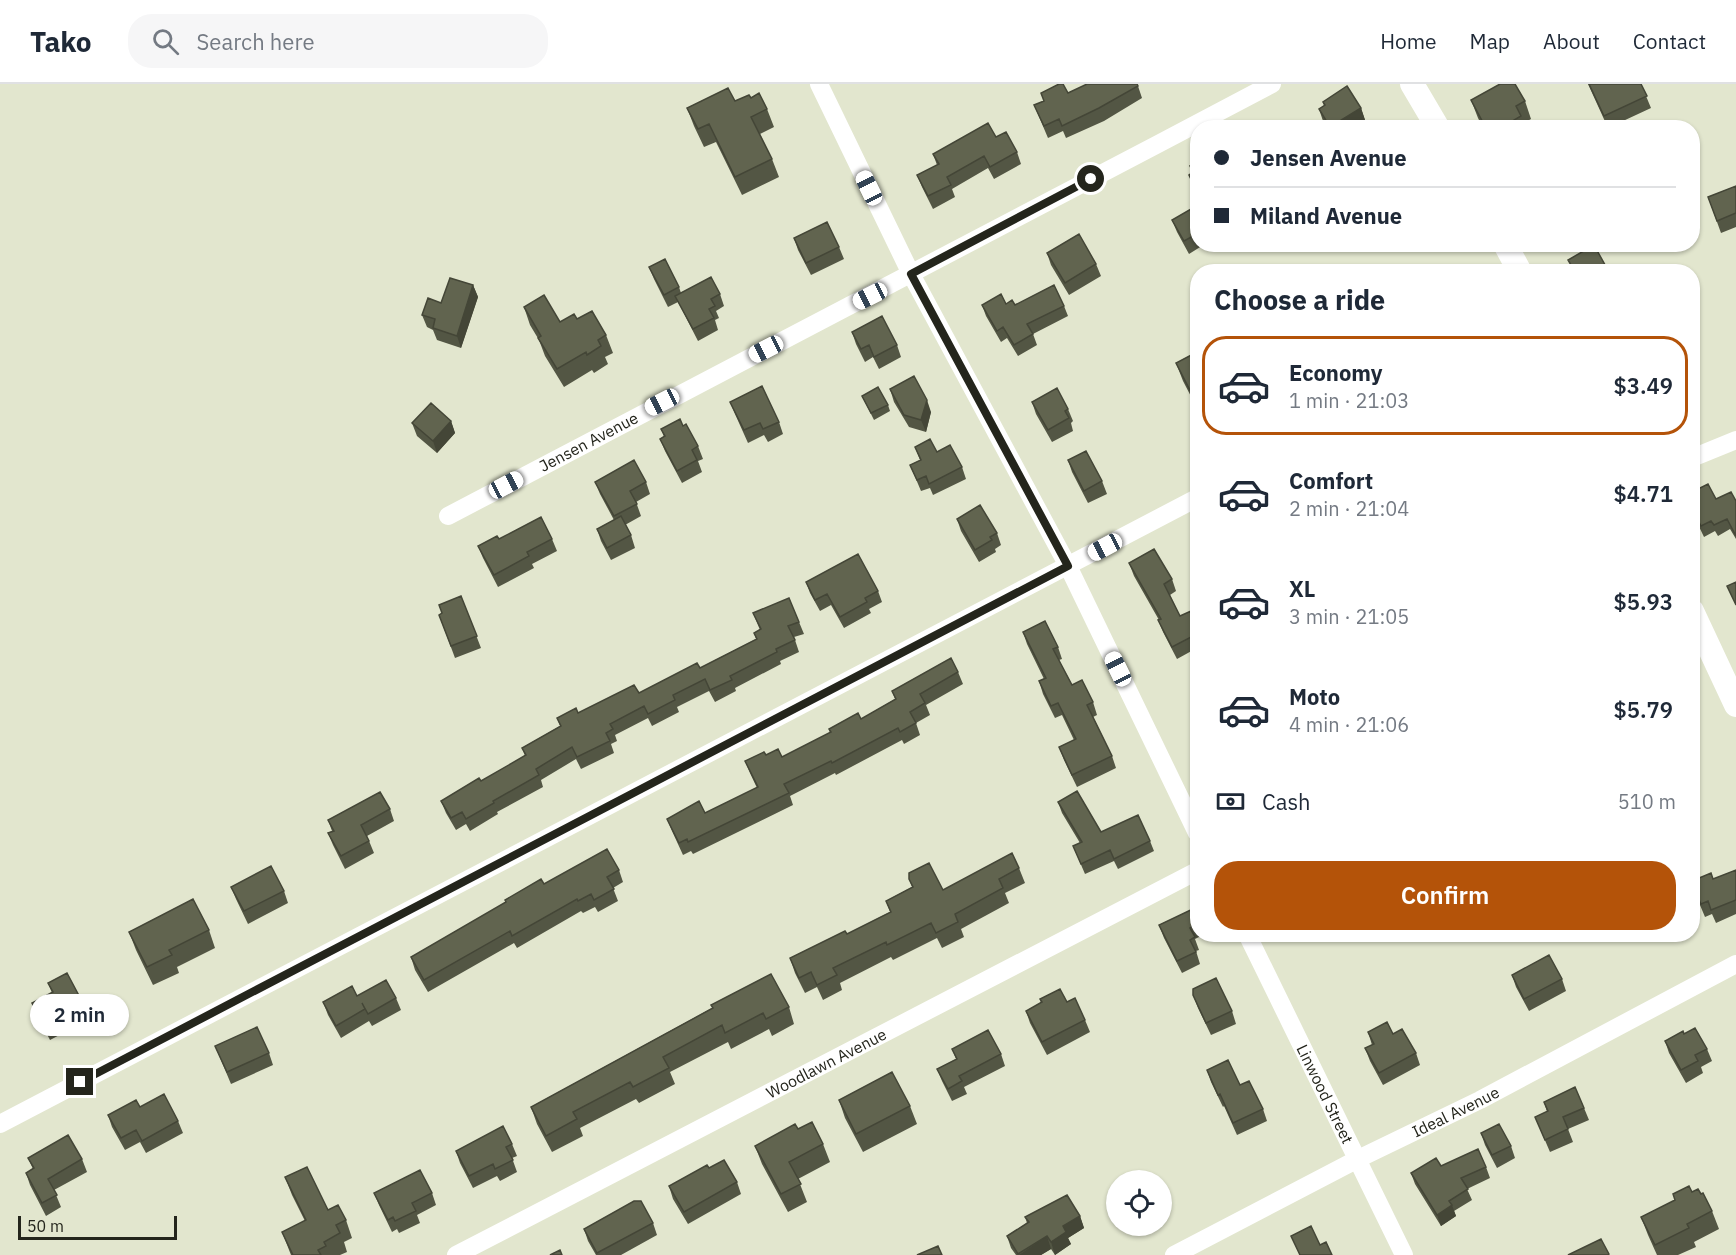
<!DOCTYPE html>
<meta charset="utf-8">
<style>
body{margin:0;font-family:"IBM Plex Sans",sans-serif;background:#f6f6f7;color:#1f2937;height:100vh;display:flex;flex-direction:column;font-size:22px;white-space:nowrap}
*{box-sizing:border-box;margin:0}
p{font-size:20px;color:#747a83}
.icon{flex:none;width:33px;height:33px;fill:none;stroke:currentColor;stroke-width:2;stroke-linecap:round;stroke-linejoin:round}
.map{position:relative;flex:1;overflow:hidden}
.details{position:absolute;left:1190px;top:180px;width:510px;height:678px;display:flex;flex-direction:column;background:#fff;border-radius:24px;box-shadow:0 2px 4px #0004}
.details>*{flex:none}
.hud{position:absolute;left:1190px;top:36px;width:510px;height:132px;border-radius:24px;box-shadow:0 2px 4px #0004;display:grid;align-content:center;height:132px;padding:0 24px;background:#fff}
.buttons{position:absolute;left:1106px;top:1086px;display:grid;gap:12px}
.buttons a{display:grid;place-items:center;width:66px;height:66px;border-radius:50%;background:#fff;box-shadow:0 2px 4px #0004;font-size:30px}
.scale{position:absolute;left:18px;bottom:15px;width:159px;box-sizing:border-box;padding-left:6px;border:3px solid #24251c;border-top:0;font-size:16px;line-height:21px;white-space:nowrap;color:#24251c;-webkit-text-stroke:4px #e2e6ce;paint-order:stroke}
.end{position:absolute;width:27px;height:27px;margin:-14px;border:8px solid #24251c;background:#fff;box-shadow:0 0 0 3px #fff}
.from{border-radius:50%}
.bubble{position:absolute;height:42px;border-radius:21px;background:#fff;box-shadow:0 2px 4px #0004;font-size:20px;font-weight:600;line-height:42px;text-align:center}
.car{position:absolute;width:18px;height:36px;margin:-18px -9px;border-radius:8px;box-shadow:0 0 4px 2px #0007;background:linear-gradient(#fff 24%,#345 0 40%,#fff 0 76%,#345 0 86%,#fff 0)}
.hud b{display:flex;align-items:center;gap:21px;height:57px;font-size:22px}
.hud b+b{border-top:2px solid #e0e1e3}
.hud i{width:15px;height:15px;background:#1f2937}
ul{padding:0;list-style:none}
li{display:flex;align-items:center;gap:18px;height:99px;margin:0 12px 9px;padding:0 12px;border:3px solid transparent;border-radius:24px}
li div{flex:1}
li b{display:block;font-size:22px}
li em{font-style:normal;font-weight:600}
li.current{border-color:#b45309}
li>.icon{width:54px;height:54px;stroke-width:1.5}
h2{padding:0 24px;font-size:27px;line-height:72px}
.pay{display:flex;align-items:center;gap:15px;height:66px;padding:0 24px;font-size:22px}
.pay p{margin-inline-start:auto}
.primary-button{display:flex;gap:12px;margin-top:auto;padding:12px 24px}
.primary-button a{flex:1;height:69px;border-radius:24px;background:#b45309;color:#fff;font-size:24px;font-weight:600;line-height:69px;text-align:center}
header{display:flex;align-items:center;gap:36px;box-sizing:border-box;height:84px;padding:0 30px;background:#fff;border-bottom:2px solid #e0e1e3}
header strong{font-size:28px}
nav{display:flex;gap:33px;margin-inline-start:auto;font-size:21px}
.search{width:420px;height:54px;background:#f6f6f7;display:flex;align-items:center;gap:15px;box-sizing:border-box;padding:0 21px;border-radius:24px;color:#747a83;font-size:22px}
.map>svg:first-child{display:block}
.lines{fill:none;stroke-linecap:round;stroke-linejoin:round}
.minor{stroke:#fff;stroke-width:18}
.tertiary{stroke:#fff;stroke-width:24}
.wall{fill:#535644}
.shaded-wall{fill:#444637}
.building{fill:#61644f;stroke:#444637;stroke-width:1.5}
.route{stroke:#24251c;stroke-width:8}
.labels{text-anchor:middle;stroke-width:6;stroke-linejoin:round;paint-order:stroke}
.street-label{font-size:16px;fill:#24251c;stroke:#e2e6ce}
</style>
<header>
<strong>Tako</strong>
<div class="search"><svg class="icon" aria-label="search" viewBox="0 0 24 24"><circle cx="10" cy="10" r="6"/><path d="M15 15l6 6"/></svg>Search here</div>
<nav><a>Home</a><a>Map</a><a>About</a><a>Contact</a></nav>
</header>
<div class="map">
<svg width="1736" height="1171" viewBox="0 0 1736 1171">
<rect width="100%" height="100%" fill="#e2e6ce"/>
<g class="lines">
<g class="minor">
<path d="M819 0 911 190 1068 482 1197 749"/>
<path d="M1692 374 1736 356"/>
<path id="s1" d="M448 432C722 286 998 145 1272 0"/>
<path id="s2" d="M1247 850 1404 1171"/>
<path d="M0 1040 1197 414"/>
<path id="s3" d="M456 1171 1197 787"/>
<path id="s4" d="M1174 1171 1358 1075 1480 1016 1736 880"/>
</g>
<path class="tertiary" d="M1412 0 1438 44
M1505 160 1520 188
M1692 527 1736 621"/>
</g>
<path class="wall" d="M1588 0H1641L1651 24 1608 44Z
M1138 2 1142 14 1104 37 1066 54 1063 47 1048 54 1034 21 1044 17 1041 9H1068Z
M751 14 767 25 774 43 760 50 772 75 779 93 742 111 716 58 704 63 694 42 687 24 735 17Z
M1471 16 1525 17 1531 35 1524 39 1525 44H1483L1478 34Z
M1323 18 1361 24 1365 36 1353 44H1327L1323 37 1319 25 1324 22Z
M996 53 1017 68 1021 80 994 95 988 84 952 105 955 113 933 125 922 103 917 91 937 81 933 70Z
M1197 79V111L1189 91 1193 89 1190 82Z
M1736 102V143L1721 149 1708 113Z
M1197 135V160H1205L1189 170 1177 148 1172 136Z
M794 154 839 163 844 175 811 191 798 166Z
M1047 169 1096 180 1101 192 1069 211 1051 181Z
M649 183 679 203 681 209 720 210 724 222 716 227 719 234 715 236 718 246 698 257 678 218 668 223 654 195Z
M473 201 478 213 461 264 437 256 433 246 427 243 422 231Z
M1006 220 1015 221 1064 222 1068 232 1033 250 1037 261 1018 272 1007 254 1001 258 986 232 982 221Z
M524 223 560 238 577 235 606 251 613 269 605 273 608 280 594 289 592 286 564 303 545 272 539 256 530 241Z
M852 248 897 261 901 273 879 285 873 273 865 278 856 260Z
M1197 268V324L1183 297 1176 279Z
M890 305 931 328 926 348 909 343 894 318Z
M862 312 888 321 890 327 874 336Z
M730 318 779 338 783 350 768 358 764 351 748 359 735 330Z
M1032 318 1068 325 1073 337 1071 339 1073 347 1052 358 1036 330Z
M451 337 455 349 437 369 417 352 412 339Z
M683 342 698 362 703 375 698 377 702 388 682 399 665 367 660 355 664 353 661 345Z
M915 363 937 368 962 383 966 395 933 411 930 404 921 407 910 381 920 376Z
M1068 376 1102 397 1107 410 1088 419 1072 388Z
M595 398H646L650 410 636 418 641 432 625 441 631 451 635 464 611 476 601 457 597 445 614 436 600 410Z
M1692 408 1716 415 1736 417V455L1730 445 1718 452 1715 447 1704 453 1692 428Z
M957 435 997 449 1001 461 995 465 996 468 979 478 961 447Z
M499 455H552L557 467 532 480 534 484 498 503 483 474 478 462Z
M1129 479 1172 495 1176 507 1170 511 1180 532 1197 539V564L1177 575 1163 548 1158 536H1159L1134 492Z
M806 498 878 507 882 518 869 525 871 529 844 544 831 521 820 527 810 509Z
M461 512 481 564 455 574 439 531 442 529Z
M753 529 799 538 804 550 794 553 799 568 780 577 781 580 735 604 736 607 715 618 709 607 677 623 679 628 652 642 648 634 615 651 617 657 611 660 614 669 581 685 576 675 541 696 543 703 497 728 498 730 470 747 466 740 456 746 446 729 441 717 481 697 525 672 522 664 560 642 557 634 578 629 639 609 700 584 756 555 754 549 760 546Z
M1023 548 1058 563 1062 575 1059 576 1072 601 1093 618 1097 631 1093 633 1112 672 1116 684 1077 703 1064 676 1059 663 1074 656 1062 631 1055 634 1043 610 1039 597 1044 595 1027 560Z
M958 588 963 600 926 621 930 631 916 639 920 651 904 660 902 656 836 691 835 689 790 712 793 721 693 770 691 767 683 771 672 747 667 735 705 729 757 704 750 689 745 677 766 671 782 673 830 649 829 645 861 635 895 615 892 607Z
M1692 671 1695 680 1692 682Z
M1058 718 1101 748 1150 757 1154 767 1118 785 1114 777 1085 790 1073 762 1080 759 1062 729Z
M390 725 394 737 367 752 374 769 345 785 333 761 328 749 332 747 328 736Z
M1019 784 1025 799 1005 809 1009 819 961 845 964 853 942 864 937 854 893 876 891 873 840 899 842 906 823 916 817 903 805 909 795 889 790 874 847 850 890 828 886 817 912 803 909 795 943 806Z
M619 786 623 798 613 804 618 817 598 828 595 823 583 829 581 827 517 864 514 859 428 908 415 886 411 873 544 800Z
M1736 786V830L1716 839 1712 830 1705 833 1692 802 1713 795Z
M231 803 284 807 288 819 248 840 236 815Z
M1197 823V850H1205L1195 855 1199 866 1196 867 1200 880 1182 889 1164 854 1159 841Z
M209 846 215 864 177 883 179 889 153 901 136 866 129 848Z
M1512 891 1562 895 1566 907 1529 927 1516 903Z
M48 899 85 923 90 935 50 956 37 931 32 919 52 909Z
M1193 911 1232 927 1236 940 1211 951 1198 924Z
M357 912 396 914 401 926 372 942 369 937 341 954 328 931 323 918Z
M1040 915 1067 918 1085 936 1090 948 1047 971 1030 939 1026 927 1041 919Z
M789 923 794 940 772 952 769 945 731 965 728 958 670 988 675 1000 639 1019 636 1015 580 1044 583 1052 552 1068 537 1040 531 1023 712 924Z
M1368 948 1393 950 1416 969 1420 981 1383 1001 1370 977 1365 964 1372 961Z
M1684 950 1707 965 1712 977 1701 983 1703 989 1686 999 1669 969 1665 957Z
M215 962 269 969 273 981 231 1000Z
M952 965 1001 970 1005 982 964 1003 967 1010 952 1017 942 997 937 985 956 975Z
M1207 986 1240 1001 1263 1025 1267 1037 1237 1051 1224 1022 1223 1023 1211 998Z
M839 1016 910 1022 917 1040 863 1068 845 1034Z
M1544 1018 1584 1024 1589 1036 1568 1045 1573 1058 1550 1068 1535 1033 1547 1028Z
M140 1023 178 1037 183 1049 146 1069 140 1058 125 1066 112 1043 108 1031Z
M798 1045 823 1060 830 1078 798 1095 807 1118 788 1128 762 1080 755 1062Z
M1481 1049 1511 1062 1515 1074 1497 1084 1485 1061Z
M512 1060 517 1072 512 1074 517 1088 500 1097 497 1092 473 1104 460 1079 456 1067Z
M28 1074 82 1075 87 1088 54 1106 61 1123 46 1132 30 1101 26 1089 33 1085Z
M1441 1082 1486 1083 1490 1094 1467 1105 1472 1116 1454 1127 1456 1132 1441 1142 1415 1100 1411 1089Z
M709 1084 737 1098 741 1110 688 1140 673 1115 669 1102Z
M285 1093 328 1126 346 1136 352 1154 344 1158 347 1168 340 1171H291L282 1148 305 1137 292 1111Z
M1692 1108 1701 1110 1712 1127 1719 1145 1694 1158 1696 1163 1678 1171H1657L1648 1151 1641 1133Z
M374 1109H432L436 1121 417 1131 420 1139 399 1149 397 1145 392 1148 379 1121Z
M1080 1132 1084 1144 1068 1154 1071 1160 1055 1171 1051 1165 1041 1171H1016L1011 1164 1007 1152 1027 1139 1025 1133Z
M653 1139 657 1151 621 1171H596L588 1157 584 1145Z"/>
<path class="shaded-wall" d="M1361 24 1365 36 1353 44 1330 43Z
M473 201 478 213 461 264 457 252Z
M927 316 931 328 926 348 921 336Z
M451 337 455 349 437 369 433 357Z
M1452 1121 1456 1132 1441 1142 1437 1131Z
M1080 1132 1084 1144 1068 1154 1071 1160 1055 1171 1051 1158 1063 1142Z
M1047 1152 1051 1165 1041 1171H1019Z"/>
<path class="building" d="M1059 0H1063L1068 9 1087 0H1137L1138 2 1099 24 1062 42 1059 35 1044 42 1034 21 1044 17 1041 9Z
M1500 0H1515L1525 17 1516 22 1521 32 1509 39 1511 44H1486L1471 16Z
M1589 0H1641L1647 12 1604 32Z
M1347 2 1361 24 1330 43 1319 25 1325 21 1323 18Z
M728 4 735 17 749 11 751 14 759 9 767 25 751 33 772 75 735 93 709 40 698 45 687 24Z
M988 39 996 53 1006 48 1017 68 990 83 984 72 947 93 951 101 928 112 917 91 939 80 933 70Z
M1197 79V108L1189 91 1193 88 1190 82Z
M1736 102V129L1717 137 1708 113Z
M1191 125 1197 135V150L1184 157 1172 136Z
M827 138 839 163 806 179 794 154Z
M1079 150 1096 180 1065 199 1047 169Z
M1594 161 1609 188H1572L1574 186 1568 176Z
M665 175 679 203 664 211 649 183Z
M711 193 720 210 711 215 715 222 709 225 714 234 693 245 675 212Z
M450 194 473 201 457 252 433 244 435 235 422 231 428 214 441 219Z
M1054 201 1064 222 1027 240 1033 250 1014 261 1003 243 997 247 982 221 1001 210 1006 220 1012 216 1015 221Z
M544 211 560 238 574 230 577 235 592 227 606 251 598 256 601 262 587 271 586 268 557 285 538 254 541 252 524 223Z
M882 232 897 261 874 273 869 261 861 265 852 248Z
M1197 268V310L1193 312 1176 279Z
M914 292 927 316 921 336 904 331 890 305Z
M762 302 779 338 763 345 760 339 744 346 730 318Z
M878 303 888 321 871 329 862 312Z
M1057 304 1068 325 1065 327 1069 334 1048 346 1032 318Z
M431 319 451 337 433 357 412 339Z
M680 335 683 342 686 340 698 362 692 366 697 376 677 387 660 355 665 352 661 345Z
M930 355 937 368 950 361 962 383 929 400 926 392 917 396 910 381 921 376 915 363Z
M1086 367 1102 397 1084 407 1068 376Z
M634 376 646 398 630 407 637 420 614 432 595 398Z
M1708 400 1716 415 1731 408 1736 417V452L1727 435 1714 441 1711 437 1701 442 1692 425V408Z
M980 421 997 449 990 453 992 456 975 466 957 435Z
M621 432 631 451 607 464 597 445Z
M541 433 552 455 527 468 529 472 494 491 478 462 497 452 499 455Z
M1154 465 1172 495 1164 500 1180 532 1191 527 1197 539V550L1172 563 1158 536 1161 535 1129 479Z
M858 470 878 507 865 514 867 518 840 533 827 510 815 516 806 498Z
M1736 498V521L1727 502Z
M461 512 477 552 451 562 439 531 442 529 439 521Z
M789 514 799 538 788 542 795 556 776 565 777 568 730 592 732 596 710 606 705 595 673 611 675 616 648 630 644 622 610 640 613 645 606 649 610 657 577 673 572 663 536 685 539 691 493 717 494 719 466 735 462 728 451 734 441 717 479 694 481 697 526 671 522 664 561 642 557 634 576 624 578 629 634 601 639 609 697 579 700 584 757 555 754 549 761 545 753 529Z
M1045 537 1058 563 1053 565 1072 601 1082 596 1093 618 1087 621 1112 672 1072 691 1059 663 1076 655 1058 619 1051 622 1039 597 1046 594 1023 548Z
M951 574 958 588 920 610 925 619 910 628 916 639 900 648 898 644 832 679 831 677 784 700 789 709 688 758 687 755 679 759 667 735 699 717 705 729 758 703 745 677 764 668 766 671 778 665 782 673 831 648 829 645 858 629 861 635 896 615 892 607Z
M1077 707 1101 748 1138 731 1150 757 1114 775 1110 766 1081 780 1073 762 1082 758 1058 718Z
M380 708 390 725 361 741 369 757 341 772 328 749 334 747 328 736Z
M607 765 619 786 607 793 614 805 594 816 591 810 578 817 577 815 512 852 510 847 424 896 411 873 506 818 505 816 541 795 544 800Z
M1012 769 1019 784 999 795 1003 804 955 830 958 838 936 849 931 839 887 861 886 858 833 884 837 891 817 901 811 888 799 894 790 874 845 847 847 850 891 828 886 817 913 803 909 795V789L929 779 943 806Z
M271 782 284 807 244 827 231 803Z
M1736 786V816L1711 826 1708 817 1701 820 1692 801V797L1711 789 1713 795Z
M193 815 209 846 169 866 172 871 147 883 129 848Z
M1197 823V840L1190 844 1195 853 1190 856 1196 868 1177 877 1159 841Z
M1549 871 1562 895 1524 915 1512 891Z
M67 889 85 923 45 944 32 919 53 908 48 899Z
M771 890 789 923 766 935 763 929 725 949 722 941 663 973 669 984 633 1003 630 998 573 1028 577 1035 546 1052 531 1023 713 924 711 921Z
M1216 894 1232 927 1206 939 1193 911V905Z
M386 896 396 914 368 930 362 919 365 925 336 942 323 918 352 902 357 912Z
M1060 905 1067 918 1075 914 1085 936 1042 958 1026 927 1042 918 1040 915Z
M1387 938 1393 950 1402 945 1416 969 1379 989 1365 964 1374 960 1368 948Z
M257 943 269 969 227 988 215 962Z
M1695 944 1707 965 1695 971 1698 977 1681 986 1665 957 1683 947 1684 950Z
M988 946 1001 970 959 992 962 997 948 1005 937 985 957 975 952 965Z
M1228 976 1240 1001 1249 997 1263 1025 1233 1039 1220 1010 1218 1011 1207 986Z
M892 988 910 1022 856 1050 839 1016Z
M1575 1003 1584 1024 1563 1033 1568 1045 1545 1056 1535 1033 1548 1027 1544 1018Z
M164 1010 178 1037 142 1057 136 1046 121 1054 108 1031 136 1016 140 1023Z
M812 1038 823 1060 789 1078 801 1100 781 1110 755 1062 795 1040 798 1045Z
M1499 1040 1511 1062 1492 1071 1481 1049Z
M503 1042 512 1060 506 1063 513 1076 495 1085 493 1080 469 1092 456 1067Z
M68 1051 82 1075 48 1095 57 1111 42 1119 26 1089 34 1084 28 1074Z
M1478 1065 1486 1083 1461 1094 1468 1105 1449 1117 1452 1121 1437 1131 1411 1089 1436 1074 1441 1082Z
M724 1076 737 1098 684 1128 669 1102 707 1081 709 1084Z
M307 1083 328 1126 338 1121 346 1136 336 1141 340 1149 324 1158 326 1162 318 1166 321 1171H293L282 1148 306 1136 285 1093Z
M420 1086 432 1109 412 1119 416 1127 395 1137 393 1133 388 1136 374 1109Z
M1689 1102 1692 1108 1698 1105 1701 1110 1703 1109 1712 1127 1687 1140 1689 1144 1655 1161 1641 1133 1675 1116 1673 1110Z
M1067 1111 1080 1132 1063 1142 1066 1148 1051 1158 1047 1152 1018 1170 1007 1152 1029 1138 1025 1133Z
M634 1117H641L653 1139 597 1169 584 1145Z
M1311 1142 1320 1161 1326 1158 1332 1171H1300L1291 1152Z
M1601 1155 1609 1170 1608 1171H1568Z
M938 1162 942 1171H917Z
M560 1166 562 1171H550Z"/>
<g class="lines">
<path class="route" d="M80 998 1068 482 911 190 1091 95"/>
</g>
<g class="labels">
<g class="street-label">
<text dy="6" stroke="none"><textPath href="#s1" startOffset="159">Jensen Avenue</textPath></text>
<text dy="6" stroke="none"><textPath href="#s3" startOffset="417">Woodlawn Avenue</textPath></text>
<text dy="6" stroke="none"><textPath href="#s2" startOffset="178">Linwood Street</textPath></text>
<text dy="6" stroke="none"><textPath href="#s4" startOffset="316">Ideal Avenue</textPath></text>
</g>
</g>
</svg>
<div class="buttons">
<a><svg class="icon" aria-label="locate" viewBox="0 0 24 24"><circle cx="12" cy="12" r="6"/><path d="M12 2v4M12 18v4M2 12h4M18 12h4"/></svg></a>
</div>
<div class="scale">50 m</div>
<i class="end from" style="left:1091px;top:95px"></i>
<i class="end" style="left:80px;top:998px"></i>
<div class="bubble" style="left:30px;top:910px;width:99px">2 min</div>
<i class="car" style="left:869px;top:104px;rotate:334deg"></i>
<i class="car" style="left:870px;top:212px;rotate:243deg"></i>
<i class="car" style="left:766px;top:265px;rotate:243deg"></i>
<i class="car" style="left:662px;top:318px;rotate:243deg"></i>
<i class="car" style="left:506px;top:401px;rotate:62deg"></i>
<i class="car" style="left:1105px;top:463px;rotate:242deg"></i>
<i class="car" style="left:1118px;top:585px;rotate:334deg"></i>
<div class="hud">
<b><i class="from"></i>Jensen Avenue</b>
<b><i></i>Miland Avenue</b>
</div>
<section class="details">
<h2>Choose a ride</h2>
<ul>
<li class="current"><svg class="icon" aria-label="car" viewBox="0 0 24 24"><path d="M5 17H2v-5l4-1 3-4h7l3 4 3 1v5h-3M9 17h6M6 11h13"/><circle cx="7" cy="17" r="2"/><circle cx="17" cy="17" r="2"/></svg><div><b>Economy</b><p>1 min · 21:03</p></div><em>$3.49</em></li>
<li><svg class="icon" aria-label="car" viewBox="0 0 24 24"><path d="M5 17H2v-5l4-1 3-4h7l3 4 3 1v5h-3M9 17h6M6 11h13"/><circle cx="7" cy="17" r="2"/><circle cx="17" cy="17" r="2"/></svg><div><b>Comfort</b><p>2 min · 21:04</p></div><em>$4.71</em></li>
<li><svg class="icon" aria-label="car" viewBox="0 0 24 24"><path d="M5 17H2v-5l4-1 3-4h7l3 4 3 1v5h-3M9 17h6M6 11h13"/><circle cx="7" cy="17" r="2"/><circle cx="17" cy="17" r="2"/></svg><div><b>XL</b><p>3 min · 21:05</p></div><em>$5.93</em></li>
<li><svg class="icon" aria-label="car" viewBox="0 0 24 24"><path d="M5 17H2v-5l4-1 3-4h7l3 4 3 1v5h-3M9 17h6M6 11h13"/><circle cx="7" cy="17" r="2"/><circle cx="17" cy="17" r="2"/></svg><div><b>Moto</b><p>4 min · 21:06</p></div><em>$5.79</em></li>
</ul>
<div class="pay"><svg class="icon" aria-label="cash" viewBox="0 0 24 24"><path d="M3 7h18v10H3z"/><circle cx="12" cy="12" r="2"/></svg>Cash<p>510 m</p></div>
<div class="primary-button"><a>Confirm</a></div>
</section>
</div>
